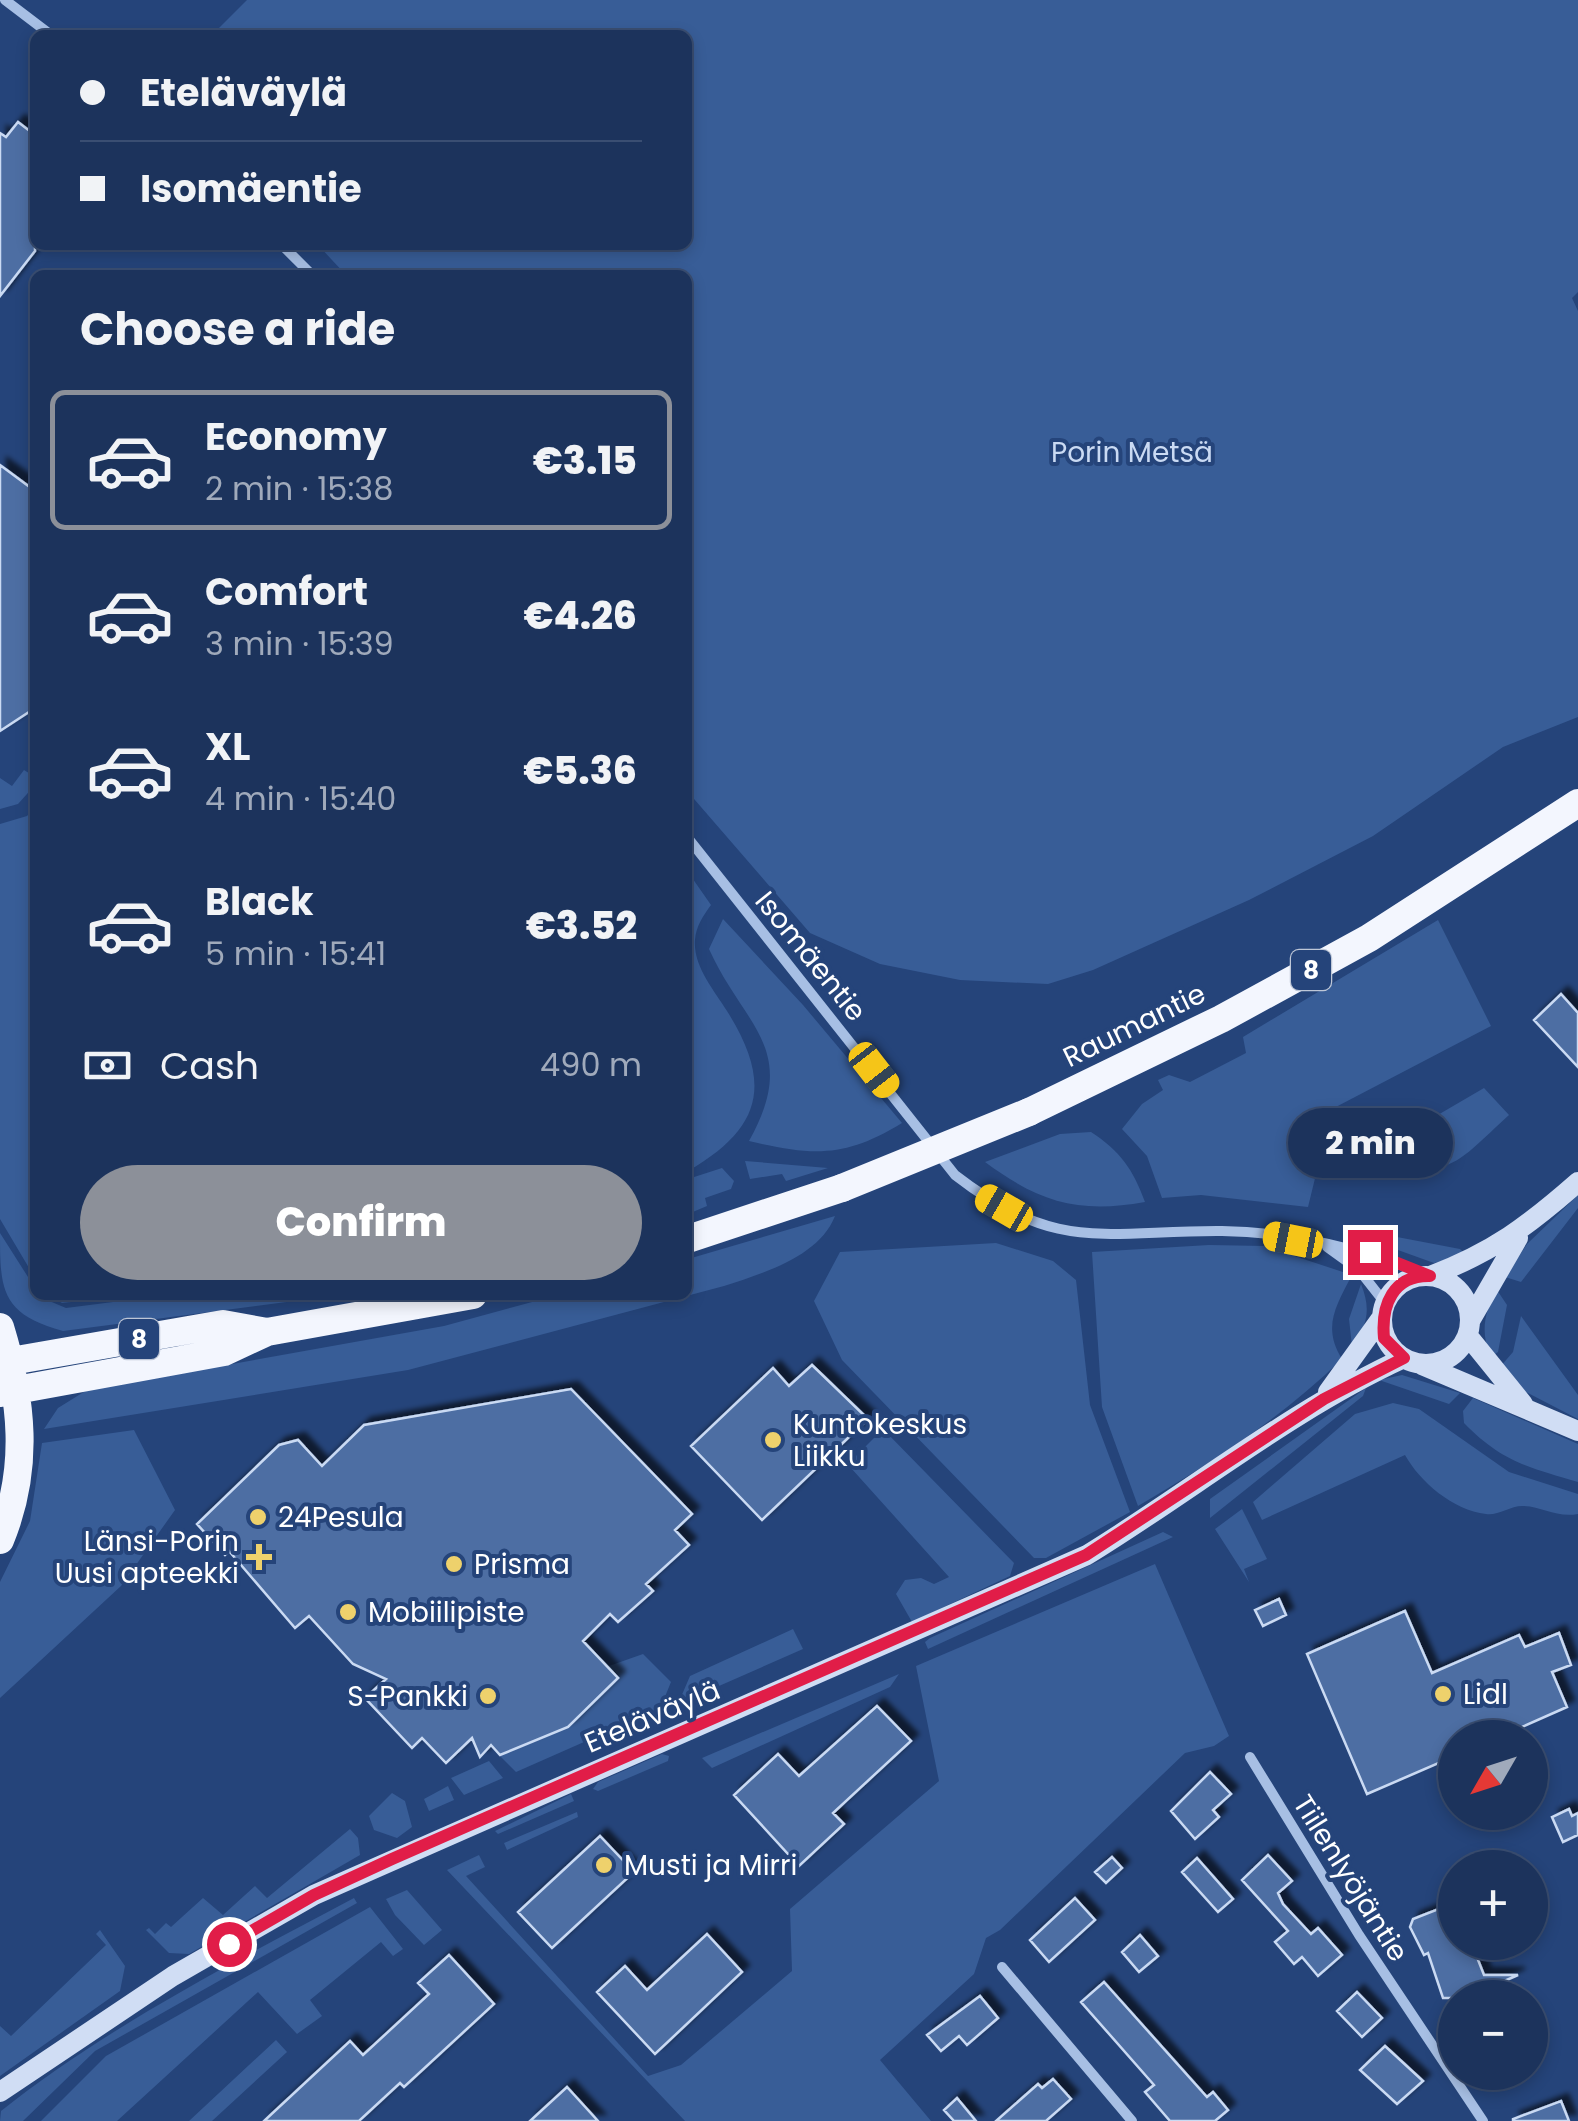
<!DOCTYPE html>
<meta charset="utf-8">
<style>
body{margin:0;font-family:Poppins,sans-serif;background:#293f65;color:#f1f3f6;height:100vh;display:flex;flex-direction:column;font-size:38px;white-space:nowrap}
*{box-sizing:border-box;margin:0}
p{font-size:32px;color:#a0aabb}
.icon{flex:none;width:55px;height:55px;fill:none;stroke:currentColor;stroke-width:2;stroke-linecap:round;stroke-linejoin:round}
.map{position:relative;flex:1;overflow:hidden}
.details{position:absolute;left:30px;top:270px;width:662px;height:1030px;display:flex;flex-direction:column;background:#1c335c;border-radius:15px;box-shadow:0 5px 15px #0003,0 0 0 2px #3a4e72}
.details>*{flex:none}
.hud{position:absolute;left:30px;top:30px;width:662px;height:220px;border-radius:15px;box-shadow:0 5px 15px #0003,0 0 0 2px #3a4e72;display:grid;align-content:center;height:220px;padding:0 50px;background:#1c335c}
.needle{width:65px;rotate:231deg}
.controls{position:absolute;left:1438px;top:1720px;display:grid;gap:20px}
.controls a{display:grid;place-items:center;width:110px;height:110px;border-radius:50%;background:#1c335c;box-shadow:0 5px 15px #0003,0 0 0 2px #3a4e72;font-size:50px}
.end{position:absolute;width:45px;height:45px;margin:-22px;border:12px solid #e11d48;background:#fff;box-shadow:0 0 0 5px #fff}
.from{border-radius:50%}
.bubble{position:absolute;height:70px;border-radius:35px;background:#1c335c;box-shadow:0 5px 15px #0003,0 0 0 2px #3a4e72;font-size:32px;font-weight:800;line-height:70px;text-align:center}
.car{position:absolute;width:30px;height:60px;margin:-30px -15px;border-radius:12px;box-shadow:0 0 8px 2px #0007;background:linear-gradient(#f5c518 24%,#345 0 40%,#f5c518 0 76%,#345 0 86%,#f5c518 0)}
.hud b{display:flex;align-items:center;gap:35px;height:95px;font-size:38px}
.hud b+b{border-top:2px solid #3a4e72}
.hud i{width:25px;height:25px;background:#f1f3f6}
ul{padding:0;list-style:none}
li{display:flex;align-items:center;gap:30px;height:140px;margin:0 20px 15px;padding:0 30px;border:5px solid transparent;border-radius:15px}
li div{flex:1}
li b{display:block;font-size:38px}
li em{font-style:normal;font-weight:800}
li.selected{border-color:#8c9099}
li>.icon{width:90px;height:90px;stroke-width:1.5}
h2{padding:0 50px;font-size:45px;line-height:120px}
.pay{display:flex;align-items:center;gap:25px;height:110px;padding:0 50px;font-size:38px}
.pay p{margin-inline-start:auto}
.button{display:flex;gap:20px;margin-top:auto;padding:20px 50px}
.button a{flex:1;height:115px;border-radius:60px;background:#8c9099;color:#fff;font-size:40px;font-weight:800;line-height:115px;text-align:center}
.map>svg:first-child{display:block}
.green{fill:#385d97}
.building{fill:#4d6ea3;stroke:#cadaf3;stroke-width:2.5;filter:url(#shadow)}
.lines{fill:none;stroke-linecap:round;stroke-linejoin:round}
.minor{stroke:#a7bfe4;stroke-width:10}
.secondary{stroke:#d0ddf4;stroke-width:20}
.trunk{stroke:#f3f6fe;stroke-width:28}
.trunk-bridge{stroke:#f3f6fe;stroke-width:28}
.route{stroke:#e11d48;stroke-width:12}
.poi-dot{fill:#eed16c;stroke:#25447a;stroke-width:4}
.labels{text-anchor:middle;stroke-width:8;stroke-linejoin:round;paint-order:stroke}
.shield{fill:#25447a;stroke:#bec7d7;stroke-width:2.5}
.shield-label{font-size:25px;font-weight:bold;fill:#fff}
.park-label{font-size:28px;fill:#cadaf3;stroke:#25447a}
.street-label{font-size:28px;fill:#fff;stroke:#25447a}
.poi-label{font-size:28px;fill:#fff;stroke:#25447a;text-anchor:start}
</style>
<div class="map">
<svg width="1578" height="2121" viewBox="0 0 1578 2121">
<defs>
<filter id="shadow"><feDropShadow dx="7" dy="-7" stdDeviation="2.5" flood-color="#0009"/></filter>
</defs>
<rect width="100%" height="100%" fill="#25447a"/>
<path class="green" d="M247 0H1578V292L1572 298 1578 311V717L1503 747 1373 836 1249 900 1093 970 1048 984 960 980 880 964 810 933 688 792V275H346L318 245H688V35H212Z
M24 770 35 777V785L18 804 0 809V778L12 786Z
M35 808V1278L0 1219V824L27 816Z
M688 872 711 905C703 916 696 926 695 940 693 966 714 990 727 1011 773 1084 762 1128 688 1171Z
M723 919 803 1005 902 1123C845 1158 813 1156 749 1141 801 1048 744 1027 709 949Z
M1438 920 1491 1026 1332 1109 1308 1207 1201 1195 1162 1198 1147 1156 1122 1129 1142 1104 1163 1090 1158 1080 1169 1075 1190 1082 1246 1053 1243 1037Z
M1484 1088 1509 1115C1449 1170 1452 1179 1371 1154Z
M1091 1132C1120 1151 1133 1169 1145 1202 1078 1214 1039 1202 985 1162L1060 1134Z
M745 1161 828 1168 786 1181 782 1174 750 1179Z
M722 1168 734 1181 731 1189 705 1198 707 1206 688 1214V1179Z
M1578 1195V1208L1521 1282 1505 1277 1527 1244Z
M835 1216C819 1257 763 1273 724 1286L408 1370 44 1429 58 1408 87 1390 444 1326 558 1295H688V1259Z
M0 1233 35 1288V1295L66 1308 168 1295H340L63 1331C1 1314 0 1290 0 1233Z
M1397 1237 1460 1249 1466 1255 1434 1263 1384 1245Z
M996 1243 1053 1261 1076 1280 1090 1405 1130 1512 1046 1558H1034L842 1360 814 1301 840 1252Z
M1209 1245 1264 1246 1352 1275C1336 1306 1322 1327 1342 1359 1280 1419 1213 1462 1138 1506L1102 1407 1092 1252Z
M1361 1284C1371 1309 1368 1324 1352 1346L1349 1319Z
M1497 1290 1507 1305 1498 1352 1491 1357C1480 1333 1484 1312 1497 1290Z
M48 1295H136L62 1303Z
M1521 1316 1578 1395V1419L1526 1392 1500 1367 1513 1352Z
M1402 1375 1460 1393 1449 1404 1379 1380Z
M1366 1388 1363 1396 1210 1518V1499Z
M1473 1398 1578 1444V1482C1528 1467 1502 1462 1464 1423L1463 1411Z
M1393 1403 1419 1409 1509 1472 1578 1494V1514C1557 1518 1543 1507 1524 1506 1511 1505 1498 1516 1486 1514 1453 1510 1420 1482 1405 1455L1262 1520 1253 1502 1355 1414Z
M883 1429 1014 1563 1010 1576 912 1622 896 1594 905 1580 921 1578 934 1584 949 1577 851 1468 849 1463Z
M134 1430 175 1510 121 1586 0 1698V1582L30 1521 42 1443Z
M1242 1509 1267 1559 1244 1569 1249 1582 1215 1529Z
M1163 1532 1173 1537 928 1649 925 1642 930 1638Z
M1155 1564 1229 1736 1214 1746 1185 1753 1000 1930 986 1938 974 1974 880 2060 931 2121H685L447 1870 479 1855 485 1867 466 1876 648 2076 681 2065 792 1971 790 1909 939 1781 916 1666Z
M793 1629 803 1649 678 1704 690 1676Z
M643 1654 671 1682 662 1704 652 1712 516 1772 500 1756 568 1727 618 1679 609 1666Z
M899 1674 890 1687 712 1768 702 1758Z
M662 1754 669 1756 668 1761 598 1791 593 1789 598 1782Z
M489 1761 503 1778 464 1795 451 1778Z
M448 1786 454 1800 429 1811 424 1799Z
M392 1793 405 1801 412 1827 397 1838 374 1830 369 1816Z
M571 1794 574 1801 498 1834 495 1831Z
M577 1812 578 1817 507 1850 504 1843Z
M350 1829 358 1838 360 1855 189 1954 169 1953 146 1930 149 1928 155 1934 166 1923 171 1927 203 1898 223 1915 255 1886 267 1898Z
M407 1890 442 1930 424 1945 395 1915 386 1899Z
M354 1898 357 1903 95 2051 23 2121H0L1 2111C108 2026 234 1962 354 1898Z
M370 1907 403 1949 393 1956 381 1942 310 2000 322 2016 297 2034 258 1992 117 2121H41L106 2056Z
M100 1930 125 1966 120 1991 0 2076V2026L11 2036 106 1945 96 1934Z
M276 2040 287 2052 212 2121H189Z"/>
<path class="building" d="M18 122 35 135V251L0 296V133L6 137Z
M0 465 35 491V708L0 731Z
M1561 994 1578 1013V1067L1534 1020Z
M812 1365 868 1419 762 1520 691 1446 773 1368 789 1386Z
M571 1389 692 1514 675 1530 689 1545 646 1584 653 1591 618 1622 610 1614 583 1641 618 1678 568 1727 500 1755 491 1745 480 1757 472 1738 446 1763 422 1738 412 1748 365 1698 386 1679 353 1664 309 1616 295 1628 229 1551 225 1555 197 1524 279 1445 298 1440 322 1466 364 1425Z
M1279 1599 1286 1615 1263 1626 1255 1610Z
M1405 1611 1432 1673 1519 1635 1525 1647 1559 1633 1571 1665 1552 1672 1567 1707 1497 1738H1455V1756L1367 1794 1307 1654Z
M877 1706 911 1741 833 1813 844 1824 799 1866 734 1795 778 1754 799 1776Z
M1210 1772 1231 1794 1213 1810 1219 1817 1195 1839 1171 1811Z
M1569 1809 1572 1816 1578 1813V1835L1563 1842 1552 1817Z
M600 1836 634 1872 552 1948 518 1912Z
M1268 1855 1292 1881 1278 1893 1283 1904 1311 1934 1318 1928 1342 1955 1318 1976 1302 1957 1294 1964 1275 1942 1288 1931 1242 1880Z
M1112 1857 1122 1868 1106 1883 1095 1872Z
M1197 1858 1233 1899 1218 1912 1182 1872Z
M1075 1898 1095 1920 1049 1962 1030 1940Z
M1441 1908 1455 1942H1471L1484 1975H1518L1466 1998H1443L1428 1953 1424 1955 1410 1927 1413 1919Z
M707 1934 742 1972 655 2054 597 1992 625 1966 647 1990Z
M1140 1935 1158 1956 1139 1972 1122 1952Z
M449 1955 494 2004 404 2087 400 2083 359 2121H264L350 2041 363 2055 429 1994 418 1983Z
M1104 1982 1207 2097 1213 2092 1228 2110 1215 2121H1170L1145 2092 1154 2085 1081 2002Z
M1357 1992 1382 2018 1362 2037 1337 2011Z
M980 1996 998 2018 967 2045 959 2036 941 2051 927 2035Z
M1385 2046 1423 2081 1397 2104 1360 2070Z
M1053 2079 1071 2099 1046 2121H996L1038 2084 1042 2088Z
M567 2087 598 2121H530Z
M957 2098 976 2121H954L944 2110Z
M1561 2101 1569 2121H1513V2119Z"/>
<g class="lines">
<path class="minor" d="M5 0 51 35
M282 245 312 275
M688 838 955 1175C1058 1255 1105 1230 1222 1231 1292 1232 1365 1250 1430 1276
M1327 1247 1359 1270 1385 1303
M1250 1757 1359 1935 1483 2121
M1002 1967 1132 2121"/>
<path class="secondary" d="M1382 1320a44 44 0 1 1 88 0a44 44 0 1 1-88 0Z
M1430 1276C1493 1252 1528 1226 1578 1182
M1470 1321 1518 1238
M1468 1336 1523 1404
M1422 1365 1578 1431
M1328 1392 1382 1317
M0 2092 173 1976 314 1895 1087 1555C1193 1490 1291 1410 1404 1358"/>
<path class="trunk" d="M1029 1112 1221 1019 1369 938 1578 803
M688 1239 842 1188
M0 1327C22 1399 30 1468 0 1540
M0 1363 223 1324 267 1332
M0 1393 224 1352 267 1332 473 1295"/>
<path class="trunk-bridge" d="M842 1188 1029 1112"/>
</g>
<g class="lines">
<path class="route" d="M229 1944 314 1895 392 1859 1086 1555 1324 1399 1404 1358 1384 1338C1381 1305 1393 1275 1430 1276L1370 1252"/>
</g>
<g class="poi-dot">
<circle cx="773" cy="1440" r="10"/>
<circle cx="258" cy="1517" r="10"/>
<path d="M254 1542h10v10h10v10h-10v10h-10v-10h-10v-10h10z"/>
<circle cx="454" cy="1564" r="10"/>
<circle cx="348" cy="1612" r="10"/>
<circle cx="1443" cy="1694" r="10"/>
<circle cx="488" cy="1696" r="10"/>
<circle cx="604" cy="1865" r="10"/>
</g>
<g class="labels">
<g class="shield">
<rect x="1291" y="950" width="40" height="40" rx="8"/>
<rect x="119" y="1319" width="40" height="40" rx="8"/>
</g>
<g class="shield-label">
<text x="1311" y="979">8</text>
<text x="139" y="1348">8</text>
</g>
<g class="park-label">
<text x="1132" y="462">Porin Metsä</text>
</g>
<g class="street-label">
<text transform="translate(811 956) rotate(51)" y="10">Isomäentie</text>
<text transform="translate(1134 1025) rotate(-26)" y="10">Raumantie</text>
<text transform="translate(652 1716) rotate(-23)" y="10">Eteläväylä</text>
<text transform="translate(1351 1878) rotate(58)" y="10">Tiilenlyöjäntie</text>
</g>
<g class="poi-label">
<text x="793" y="1434">Kuntokeskus<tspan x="793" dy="32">Liikku</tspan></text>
<text x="278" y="1527">24Pesula</text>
<text x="239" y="1551" text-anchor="end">Länsi-Porin<tspan x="239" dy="32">Uusi apteekki</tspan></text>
<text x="474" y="1574">Prisma</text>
<text x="368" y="1622">Mobiilipiste</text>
<text x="1463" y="1704">Lidl</text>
<text x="468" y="1706" text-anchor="end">S-Pankki</text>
<text x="624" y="1875">Musti ja Mirri</text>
</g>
</g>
</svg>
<div class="controls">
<a><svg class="needle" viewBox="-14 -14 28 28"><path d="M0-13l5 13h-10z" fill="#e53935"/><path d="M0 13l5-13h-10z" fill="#a0aabb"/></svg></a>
<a>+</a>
<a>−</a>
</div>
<i class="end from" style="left:229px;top:1944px"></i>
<i class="end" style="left:1370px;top:1252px"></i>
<div class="bubble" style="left:1288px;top:1108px;width:165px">2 min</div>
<i class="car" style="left:874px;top:1070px;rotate:142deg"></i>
<i class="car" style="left:1004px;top:1208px;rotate:300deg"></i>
<i class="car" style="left:1293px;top:1240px;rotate:281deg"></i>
<div class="hud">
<b><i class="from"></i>Eteläväylä</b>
<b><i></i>Isomäentie</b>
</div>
<section class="details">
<h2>Choose a ride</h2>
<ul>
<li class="selected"><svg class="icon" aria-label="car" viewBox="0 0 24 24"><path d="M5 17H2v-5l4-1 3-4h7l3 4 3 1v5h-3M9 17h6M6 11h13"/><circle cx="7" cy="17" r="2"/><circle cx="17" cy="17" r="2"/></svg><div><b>Economy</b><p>2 min · 15:38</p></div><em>€3.15</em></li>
<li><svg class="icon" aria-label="car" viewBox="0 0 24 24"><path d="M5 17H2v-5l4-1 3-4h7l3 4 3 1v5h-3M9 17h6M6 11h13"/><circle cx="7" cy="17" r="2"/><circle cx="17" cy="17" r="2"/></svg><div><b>Comfort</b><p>3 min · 15:39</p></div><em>€4.26</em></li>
<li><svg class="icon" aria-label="car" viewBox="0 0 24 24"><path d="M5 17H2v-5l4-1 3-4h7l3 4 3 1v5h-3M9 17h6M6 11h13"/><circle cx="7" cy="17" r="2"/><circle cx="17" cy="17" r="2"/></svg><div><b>XL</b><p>4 min · 15:40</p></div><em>€5.36</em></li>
<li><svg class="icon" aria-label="car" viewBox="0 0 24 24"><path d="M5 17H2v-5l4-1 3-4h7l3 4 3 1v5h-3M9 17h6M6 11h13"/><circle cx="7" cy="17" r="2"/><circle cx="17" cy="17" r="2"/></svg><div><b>Black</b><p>5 min · 15:41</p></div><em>€3.52</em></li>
</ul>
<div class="pay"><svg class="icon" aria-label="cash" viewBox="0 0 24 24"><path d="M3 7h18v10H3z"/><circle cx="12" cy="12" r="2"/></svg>Cash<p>490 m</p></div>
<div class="button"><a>Confirm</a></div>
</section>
</div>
